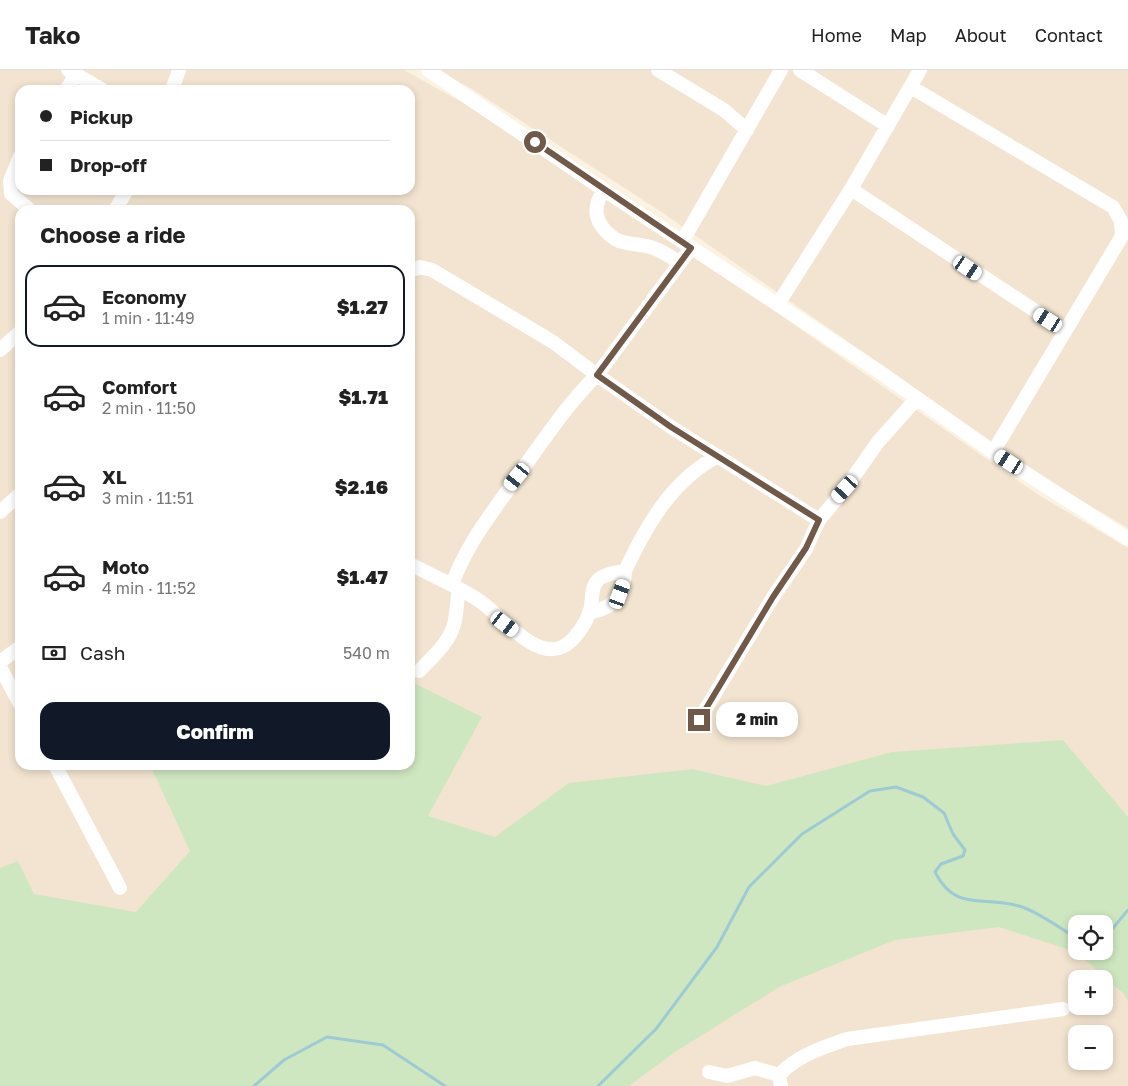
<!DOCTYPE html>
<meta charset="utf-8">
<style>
body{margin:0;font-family:"Golos Text",sans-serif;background:#f2f2f2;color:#222;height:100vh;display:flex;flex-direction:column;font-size:19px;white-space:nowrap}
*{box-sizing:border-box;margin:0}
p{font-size:16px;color:#767676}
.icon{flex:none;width:28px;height:28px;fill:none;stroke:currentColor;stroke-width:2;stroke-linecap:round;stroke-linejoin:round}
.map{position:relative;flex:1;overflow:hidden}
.drawer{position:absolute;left:15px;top:135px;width:400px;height:565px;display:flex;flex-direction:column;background:#fff;border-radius:15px;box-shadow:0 2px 8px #0003}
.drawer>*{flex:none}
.guide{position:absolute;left:15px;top:15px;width:400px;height:110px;border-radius:15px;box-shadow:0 2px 8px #0003;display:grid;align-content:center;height:110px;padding:0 25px;background:#fff}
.controls{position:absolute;left:1068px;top:845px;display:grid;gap:10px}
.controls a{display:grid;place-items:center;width:45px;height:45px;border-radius:10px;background:#fff;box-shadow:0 2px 8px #0003;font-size:25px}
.end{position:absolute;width:22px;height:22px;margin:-11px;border:6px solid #71594a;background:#fff;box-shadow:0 0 0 2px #fff}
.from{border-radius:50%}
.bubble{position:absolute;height:35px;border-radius:15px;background:#fff;box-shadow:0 2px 8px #0003;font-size:16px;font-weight:800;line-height:35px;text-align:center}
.car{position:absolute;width:15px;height:30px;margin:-15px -8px;border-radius:6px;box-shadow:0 0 4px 1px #0007;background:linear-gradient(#fff 24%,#345 0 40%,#fff 0 76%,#345 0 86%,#fff 0)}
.guide b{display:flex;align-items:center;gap:18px;height:48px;font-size:19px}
.guide b+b{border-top:1px solid #e0e0e0}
.guide i{width:12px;height:12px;background:#222}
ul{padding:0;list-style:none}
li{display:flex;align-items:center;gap:15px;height:82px;margin:0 10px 8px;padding:0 15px;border:2px solid transparent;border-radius:15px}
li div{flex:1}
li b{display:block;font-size:19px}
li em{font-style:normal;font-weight:800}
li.selected{border-color:#111827}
li>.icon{width:45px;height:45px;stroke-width:1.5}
h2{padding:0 25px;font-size:22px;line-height:60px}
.pay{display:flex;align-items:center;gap:12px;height:55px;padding:0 25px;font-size:19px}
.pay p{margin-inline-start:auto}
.action{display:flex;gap:10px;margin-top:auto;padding:10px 25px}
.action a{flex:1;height:58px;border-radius:15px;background:#111827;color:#fff;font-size:20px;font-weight:800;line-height:58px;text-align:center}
header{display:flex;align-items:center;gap:30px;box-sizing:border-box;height:70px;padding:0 25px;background:#fff;border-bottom:1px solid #e0e0e0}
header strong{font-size:24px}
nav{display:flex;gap:28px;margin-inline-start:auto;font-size:18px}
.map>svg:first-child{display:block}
.residential{fill:#f2e4d0;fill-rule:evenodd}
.green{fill:#cfe7c1;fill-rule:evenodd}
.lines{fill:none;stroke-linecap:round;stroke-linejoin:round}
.stream{stroke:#9ecad4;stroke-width:3}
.minor{stroke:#fff;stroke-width:14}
.route{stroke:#71594a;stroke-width:6}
</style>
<header>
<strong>Tako</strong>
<nav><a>Home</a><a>Map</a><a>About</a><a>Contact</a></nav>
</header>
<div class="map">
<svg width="1128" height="1016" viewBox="0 0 1128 1016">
<rect width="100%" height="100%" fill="#fbf2e1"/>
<path class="residential" d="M0 0H404L463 33 654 157 1037 424 1128 478V1016H0ZM20 20H410V120H20ZM20 140H410V695H20ZM1076 854H1104V881H1076ZM1076 909H1104V936H1076ZM1076 964H1104V991H1076Z
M438 0H1128V458L1047 410 663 143 472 19Z"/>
<path class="green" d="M410 611 482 647 428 746 495 767 569 713 692 699 766 716 892 682 1063 670 1128 747V931L1124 924 1076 882 999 857 895 870 779 917 675 982 629 1016H0V798L18 791 34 824 136 842 190 781 150 695H410ZM1076 854H1104V881H1076Z"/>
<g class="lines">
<path class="stream" d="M1104 865 1108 864 1128 840
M254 1016 284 990 327 967 383 975 445 1016
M598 1016 656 959 717 877 749 817 802 764 870 721 896 717 923 727 944 743 953 764 965 780 963 786 941 794 935 802C956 843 982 825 1019 836 1037 841 1060 858 1076 868"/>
<path class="minor" d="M68 0 103 20
M428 0 604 120 877 300 993 382 1128 469
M658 0 724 40 747 60
M800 0 888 56
M911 17 1113 137 1121 151 1122 166 993 382
M66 20 76 5
M172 20 179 0
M20 86 10 111 11 124 30 140
M851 119 1064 260
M604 120C591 139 595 155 615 169 623 174 636 174 646 176 658 178 670 186 680 193
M115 140 127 120
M682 172 781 0
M691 178 597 305 671 357 819 450
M410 201 420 197 432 200 553 272 597 305C567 334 544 370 519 404 494 441 467 472 452 515 463 521 476 527 485 535 503 549 536 589 562 577 574 572 586 553 590 541 593 531 590 516 599 509 606 503 616 503 625 501 646 456 672 410 718 386
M778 234 851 119 920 0
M0 280 20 262
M0 442 20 424
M410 494 452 515
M589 542C612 540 625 524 625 501
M0 592 20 577
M0 597 20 634
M419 601C433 587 452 570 455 550 457 540 457 529 459 519
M699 650 773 527 806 479 819 450 845 419 878 372 911 335 919 330
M55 695 120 818
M709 1002 727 1006 755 998 779 1005
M781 1016 779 1005C798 985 822 978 847 969L1063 939"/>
</g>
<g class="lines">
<path class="route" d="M535 72 691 178 597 305 671 357 819 450 806 478 773 527 699 650"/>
</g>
</svg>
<div class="controls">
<a><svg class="icon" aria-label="locate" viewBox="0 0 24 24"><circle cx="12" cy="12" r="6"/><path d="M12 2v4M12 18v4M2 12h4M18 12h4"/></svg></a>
<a>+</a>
<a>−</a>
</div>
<i class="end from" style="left:535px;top:72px"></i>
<i class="end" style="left:699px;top:650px"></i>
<div class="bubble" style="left:716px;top:632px;width:82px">2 min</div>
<i class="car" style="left:968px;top:198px;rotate:124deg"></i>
<i class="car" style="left:1048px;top:250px;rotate:302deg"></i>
<i class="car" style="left:1009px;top:392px;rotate:303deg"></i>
<i class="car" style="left:517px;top:407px;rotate:219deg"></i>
<i class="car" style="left:845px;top:419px;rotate:222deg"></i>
<i class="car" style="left:620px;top:524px;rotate:20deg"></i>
<i class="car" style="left:505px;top:554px;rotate:127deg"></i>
<div class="guide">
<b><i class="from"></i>Pickup</b>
<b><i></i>Drop-off</b>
</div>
<section class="drawer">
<h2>Choose a ride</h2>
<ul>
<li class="selected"><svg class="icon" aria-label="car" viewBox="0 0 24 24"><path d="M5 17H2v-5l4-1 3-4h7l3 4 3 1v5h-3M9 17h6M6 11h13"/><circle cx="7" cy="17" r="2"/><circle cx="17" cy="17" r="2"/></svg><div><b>Economy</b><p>1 min · 11:49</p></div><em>$1.27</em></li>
<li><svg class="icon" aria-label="car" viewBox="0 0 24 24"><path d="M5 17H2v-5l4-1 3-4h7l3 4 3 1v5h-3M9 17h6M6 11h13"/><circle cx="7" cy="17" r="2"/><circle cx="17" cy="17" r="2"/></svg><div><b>Comfort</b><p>2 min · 11:50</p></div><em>$1.71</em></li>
<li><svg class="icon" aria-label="car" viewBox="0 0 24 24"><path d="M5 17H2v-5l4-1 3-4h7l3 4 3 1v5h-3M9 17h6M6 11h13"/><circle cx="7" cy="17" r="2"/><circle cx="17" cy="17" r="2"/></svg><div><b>XL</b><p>3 min · 11:51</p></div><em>$2.16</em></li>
<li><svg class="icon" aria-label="car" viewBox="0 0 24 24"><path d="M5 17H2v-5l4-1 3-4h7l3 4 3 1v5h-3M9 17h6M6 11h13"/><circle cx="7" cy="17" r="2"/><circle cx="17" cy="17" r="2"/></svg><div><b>Moto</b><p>4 min · 11:52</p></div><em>$1.47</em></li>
</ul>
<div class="pay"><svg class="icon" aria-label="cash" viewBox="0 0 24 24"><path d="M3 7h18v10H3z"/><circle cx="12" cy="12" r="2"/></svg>Cash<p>540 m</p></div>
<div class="action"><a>Confirm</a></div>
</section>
</div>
